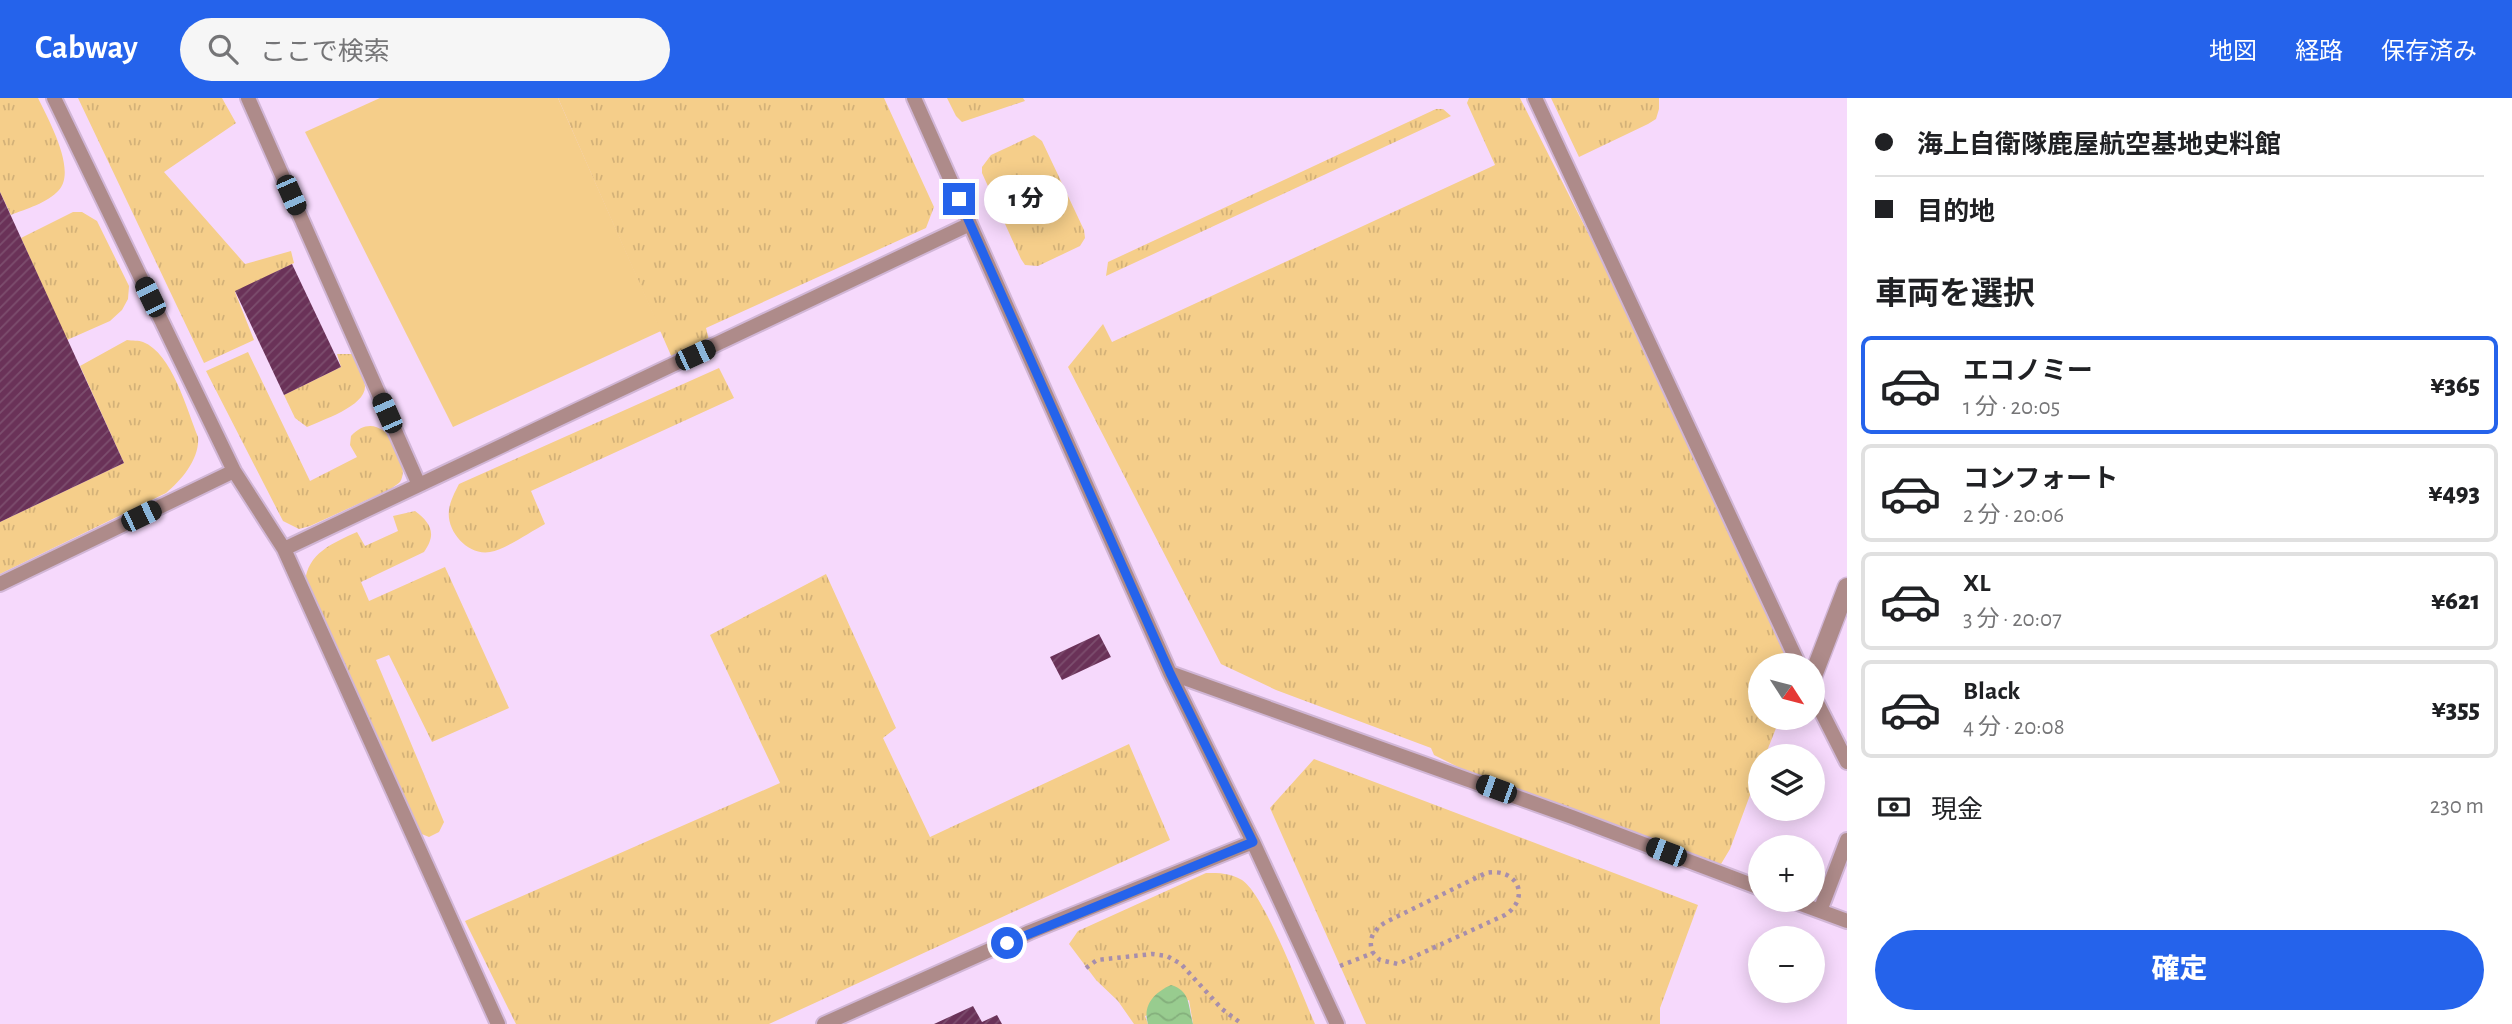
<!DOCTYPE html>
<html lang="ja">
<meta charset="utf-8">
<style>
body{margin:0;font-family:"Alegreya Sans","Noto Sans JP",sans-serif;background:#f6f6f6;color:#202124;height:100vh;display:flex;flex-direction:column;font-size:26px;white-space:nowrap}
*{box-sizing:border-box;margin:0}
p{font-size:23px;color:#757577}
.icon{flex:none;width:38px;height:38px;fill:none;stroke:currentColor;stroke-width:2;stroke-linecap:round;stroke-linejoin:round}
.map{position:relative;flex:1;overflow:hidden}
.drawer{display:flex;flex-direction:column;background:#fff;width:665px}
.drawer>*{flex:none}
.top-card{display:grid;align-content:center;height:154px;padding:0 28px;background:#fff}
.needle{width:46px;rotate:126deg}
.controls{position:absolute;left:1748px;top:555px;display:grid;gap:14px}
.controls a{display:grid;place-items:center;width:77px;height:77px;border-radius:50%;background:#fff;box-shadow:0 4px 18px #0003;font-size:35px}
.end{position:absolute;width:32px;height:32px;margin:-16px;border:9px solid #2563eb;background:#fff;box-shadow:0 0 0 4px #fff}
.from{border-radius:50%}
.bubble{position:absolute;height:49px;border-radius:24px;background:#fff;box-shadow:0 4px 18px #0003;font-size:23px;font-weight:800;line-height:49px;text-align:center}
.car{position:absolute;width:21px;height:42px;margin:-21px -10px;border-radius:9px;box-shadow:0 0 5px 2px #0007;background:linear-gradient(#222 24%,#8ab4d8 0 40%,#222 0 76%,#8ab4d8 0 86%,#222 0)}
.top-card b{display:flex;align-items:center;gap:24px;height:66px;font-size:26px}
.top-card b+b{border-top:2px solid #e0e0e0}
.top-card i{width:18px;height:18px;background:#202124}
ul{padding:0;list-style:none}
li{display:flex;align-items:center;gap:21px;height:98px;margin:0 14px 10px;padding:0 14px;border:4px solid #e0e0e0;border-radius:10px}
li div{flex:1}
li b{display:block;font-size:26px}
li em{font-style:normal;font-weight:800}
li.active{border-color:#2563eb}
li>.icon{width:63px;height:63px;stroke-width:1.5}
h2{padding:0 28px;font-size:32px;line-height:84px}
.pay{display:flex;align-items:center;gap:18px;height:77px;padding:0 28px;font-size:26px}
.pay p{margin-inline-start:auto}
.button{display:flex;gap:14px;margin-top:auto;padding:14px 28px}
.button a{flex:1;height:80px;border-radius:42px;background:#2563eb;color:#fff;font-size:28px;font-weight:800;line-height:80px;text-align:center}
header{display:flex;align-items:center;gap:42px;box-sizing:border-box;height:98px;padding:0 35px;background:#2563eb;color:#fff}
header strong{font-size:33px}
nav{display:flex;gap:38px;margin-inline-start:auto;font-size:24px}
.search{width:490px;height:63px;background:#f6f6f6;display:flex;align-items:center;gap:18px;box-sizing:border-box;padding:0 24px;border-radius:38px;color:#757577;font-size:26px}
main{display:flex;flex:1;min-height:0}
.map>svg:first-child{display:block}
.grass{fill:url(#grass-tufts)}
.green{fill:#f5ce8a}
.water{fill:url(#water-waves)}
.building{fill:url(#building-hatch)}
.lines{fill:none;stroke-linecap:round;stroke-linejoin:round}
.lane-casing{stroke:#d1b6d6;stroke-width:18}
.street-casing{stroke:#d1b6d6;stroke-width:21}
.path{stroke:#a78eac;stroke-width:4.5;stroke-dasharray:3.5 5;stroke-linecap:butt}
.lane{stroke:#ae8b8a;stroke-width:14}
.street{stroke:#ae8b8a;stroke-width:18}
.route{stroke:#2563eb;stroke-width:9}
</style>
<header>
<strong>Cabway</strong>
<div class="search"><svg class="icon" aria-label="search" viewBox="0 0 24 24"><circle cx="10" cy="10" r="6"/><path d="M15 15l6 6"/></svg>ここで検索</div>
<nav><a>地図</a><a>経路</a><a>保存済み</a></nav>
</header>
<main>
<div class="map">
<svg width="1847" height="926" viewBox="0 0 1847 926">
<defs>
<pattern id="grass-tufts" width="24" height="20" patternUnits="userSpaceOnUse" patternTransform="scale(1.75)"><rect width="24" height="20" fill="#f5ce8a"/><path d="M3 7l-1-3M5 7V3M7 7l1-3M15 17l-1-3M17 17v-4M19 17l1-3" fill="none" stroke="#d3b178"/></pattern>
<pattern id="water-waves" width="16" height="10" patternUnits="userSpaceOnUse" patternTransform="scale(1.75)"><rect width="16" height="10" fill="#98cc8f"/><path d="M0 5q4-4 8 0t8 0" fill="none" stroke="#84af7c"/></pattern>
<pattern id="building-hatch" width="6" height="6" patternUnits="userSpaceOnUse" patternTransform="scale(1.75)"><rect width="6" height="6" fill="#6a3258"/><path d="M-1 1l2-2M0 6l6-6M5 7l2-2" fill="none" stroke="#7c4e6e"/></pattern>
</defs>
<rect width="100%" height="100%" fill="#f6d9fc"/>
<path class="grass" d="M0 0H38C48 21 77 72 59 92 48 105 25 111 11 117L0 94Z
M78 0H222L236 25 164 74 245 166 291 153 294 165 235 194 254 242 204 265Z
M558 0H884L934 109 926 130 706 230 709 242 673 262Z
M947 0H1023L1025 3 962 24 956 18Z
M1469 0H1520L1638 234 1790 567H1760V620H1780L1765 658H1760V670L1730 751 1718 771 1466 673 1434 657 1431 650 1276 592 1221 566 1068 269 1103 226 1112 244 1495 67 1467 5Z
M1551 0H1659V11L1656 21 1648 26 1579 59Z
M1436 11H1443L1451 18 1106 178 1108 164Z
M1034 37 1042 43 1084 132 1085 140 1080 148 1038 168 1025 167 1021 161 982 75V69L991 57Z
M73 114H82L97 123 129 188 128 201 122 212 110 223 67 242 21 140Z
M127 242C132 243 139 242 143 244 172 255 187 312 198 339 200 360 182 382 166 395L0 476V424L124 365 80 268Z
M248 254 310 383 357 359 350 347 351 338C383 304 412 367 400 384 399 385 392 390 391 391L310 428 299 431 283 423 206 273Z
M337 256H352C356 266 364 278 365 288 366 308 322 322 307 329L295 320 284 297 341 269Z
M719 270 734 300 531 393 545 426C530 434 506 451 490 454 468 458 446 433 449 412 450 403 455 394 459 386Z
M415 413C431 425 437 436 424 454L361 484 369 503 445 469 509 610 432 644 389 557 376 562 444 724 439 734 429 739 412 732 305 485C307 455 333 445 357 434L365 448 398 433 393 418Z
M826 476 896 630 883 640 930 739 1129 646 1170 742 769 926H516L465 823 780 685 710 537Z
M1314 661 1698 807 1660 910V926H1366L1270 710Z
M1206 775C1220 775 1230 775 1242 782 1265 797 1302 897 1315 926H1193L1189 902 1145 918 1148 926H1134L1118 903 1096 882 1069 846 1078 833Z"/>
<path class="green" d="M380 0H558L661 233 453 329 305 34Z"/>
<path class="water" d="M1171 887C1191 893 1188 908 1193 926H1148C1142 907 1155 894 1171 887Z"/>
<path class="building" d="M0 94 124 365 0 424Z
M292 166 341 269 284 297 235 193Z
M1099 536 1111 559 1062 582 1050 559Z
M973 908 982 924 997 917 1002 926H934Z"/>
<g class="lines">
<defs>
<path id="lane" d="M54 0 234 373 284 451 498 926
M248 0 419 387 284 451
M914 0 1170 575 1253 744 1337 926
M1535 0 1799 567
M419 387 970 126
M0 486 234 373
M1170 575 1572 719 1760 790
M1813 597 1847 664
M1790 802 1847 823
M1820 813 1847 742
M824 926 1030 834 1253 744"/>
<path id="street" d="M1813 578 1847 489"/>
</defs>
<use href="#lane" class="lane-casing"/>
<use href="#street" class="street-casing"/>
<path class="path" d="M1340 868 1373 855 1380 862 1398 866 1505 817C1531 800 1518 769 1486 775L1386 824C1374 831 1367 841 1373 855
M1086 870 1097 862 1152 856 1167 858 1181 866 1222 911 1242 926"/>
<use href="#lane" class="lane"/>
<use href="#street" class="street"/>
</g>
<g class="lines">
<path class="route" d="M959 101 1170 575 1253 744 1007 845"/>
</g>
</svg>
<div class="controls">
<a><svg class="needle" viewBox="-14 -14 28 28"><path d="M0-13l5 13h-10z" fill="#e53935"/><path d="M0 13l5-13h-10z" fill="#757577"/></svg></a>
<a><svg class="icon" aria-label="layers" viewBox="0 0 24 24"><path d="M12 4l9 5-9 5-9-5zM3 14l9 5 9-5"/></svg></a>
<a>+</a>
<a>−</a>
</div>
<i class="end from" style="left:1007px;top:845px"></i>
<i class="end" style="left:959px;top:101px"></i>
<div class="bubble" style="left:984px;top:77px;width:84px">1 分</div>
<i class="car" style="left:291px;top:97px;rotate:156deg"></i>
<i class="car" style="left:150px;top:199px;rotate:334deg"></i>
<i class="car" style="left:695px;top:257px;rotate:65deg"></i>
<i class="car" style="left:387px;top:315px;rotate:336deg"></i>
<i class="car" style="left:141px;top:418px;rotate:64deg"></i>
<i class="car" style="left:1496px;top:691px;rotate:290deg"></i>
<i class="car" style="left:1666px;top:754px;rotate:291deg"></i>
</div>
<section class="drawer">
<div class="top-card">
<b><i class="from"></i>海上自衛隊鹿屋航空基地史料館</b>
<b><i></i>目的地</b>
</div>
<h2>車両を選択</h2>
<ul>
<li class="active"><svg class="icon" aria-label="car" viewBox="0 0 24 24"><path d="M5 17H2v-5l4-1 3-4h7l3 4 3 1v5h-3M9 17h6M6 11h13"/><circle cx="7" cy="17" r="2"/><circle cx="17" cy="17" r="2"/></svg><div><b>エコノミー</b><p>1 分 · 20:05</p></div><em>¥365</em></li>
<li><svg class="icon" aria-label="car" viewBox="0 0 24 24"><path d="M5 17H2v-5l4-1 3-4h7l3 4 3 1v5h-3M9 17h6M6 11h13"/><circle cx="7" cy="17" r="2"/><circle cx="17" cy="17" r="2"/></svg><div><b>コンフォート</b><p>2 分 · 20:06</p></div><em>¥493</em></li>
<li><svg class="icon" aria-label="car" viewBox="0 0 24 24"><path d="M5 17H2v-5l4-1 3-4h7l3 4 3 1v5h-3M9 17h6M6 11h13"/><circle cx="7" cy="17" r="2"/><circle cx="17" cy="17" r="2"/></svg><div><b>XL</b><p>3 分 · 20:07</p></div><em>¥621</em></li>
<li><svg class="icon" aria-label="car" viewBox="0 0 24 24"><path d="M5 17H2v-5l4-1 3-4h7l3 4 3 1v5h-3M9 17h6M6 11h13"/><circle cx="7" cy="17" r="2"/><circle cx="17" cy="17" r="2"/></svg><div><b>Black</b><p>4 分 · 20:08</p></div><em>¥355</em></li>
</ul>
<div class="pay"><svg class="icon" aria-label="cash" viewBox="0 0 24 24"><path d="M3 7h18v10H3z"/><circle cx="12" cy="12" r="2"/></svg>現金<p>230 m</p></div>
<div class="button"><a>確定</a></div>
</section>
</main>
